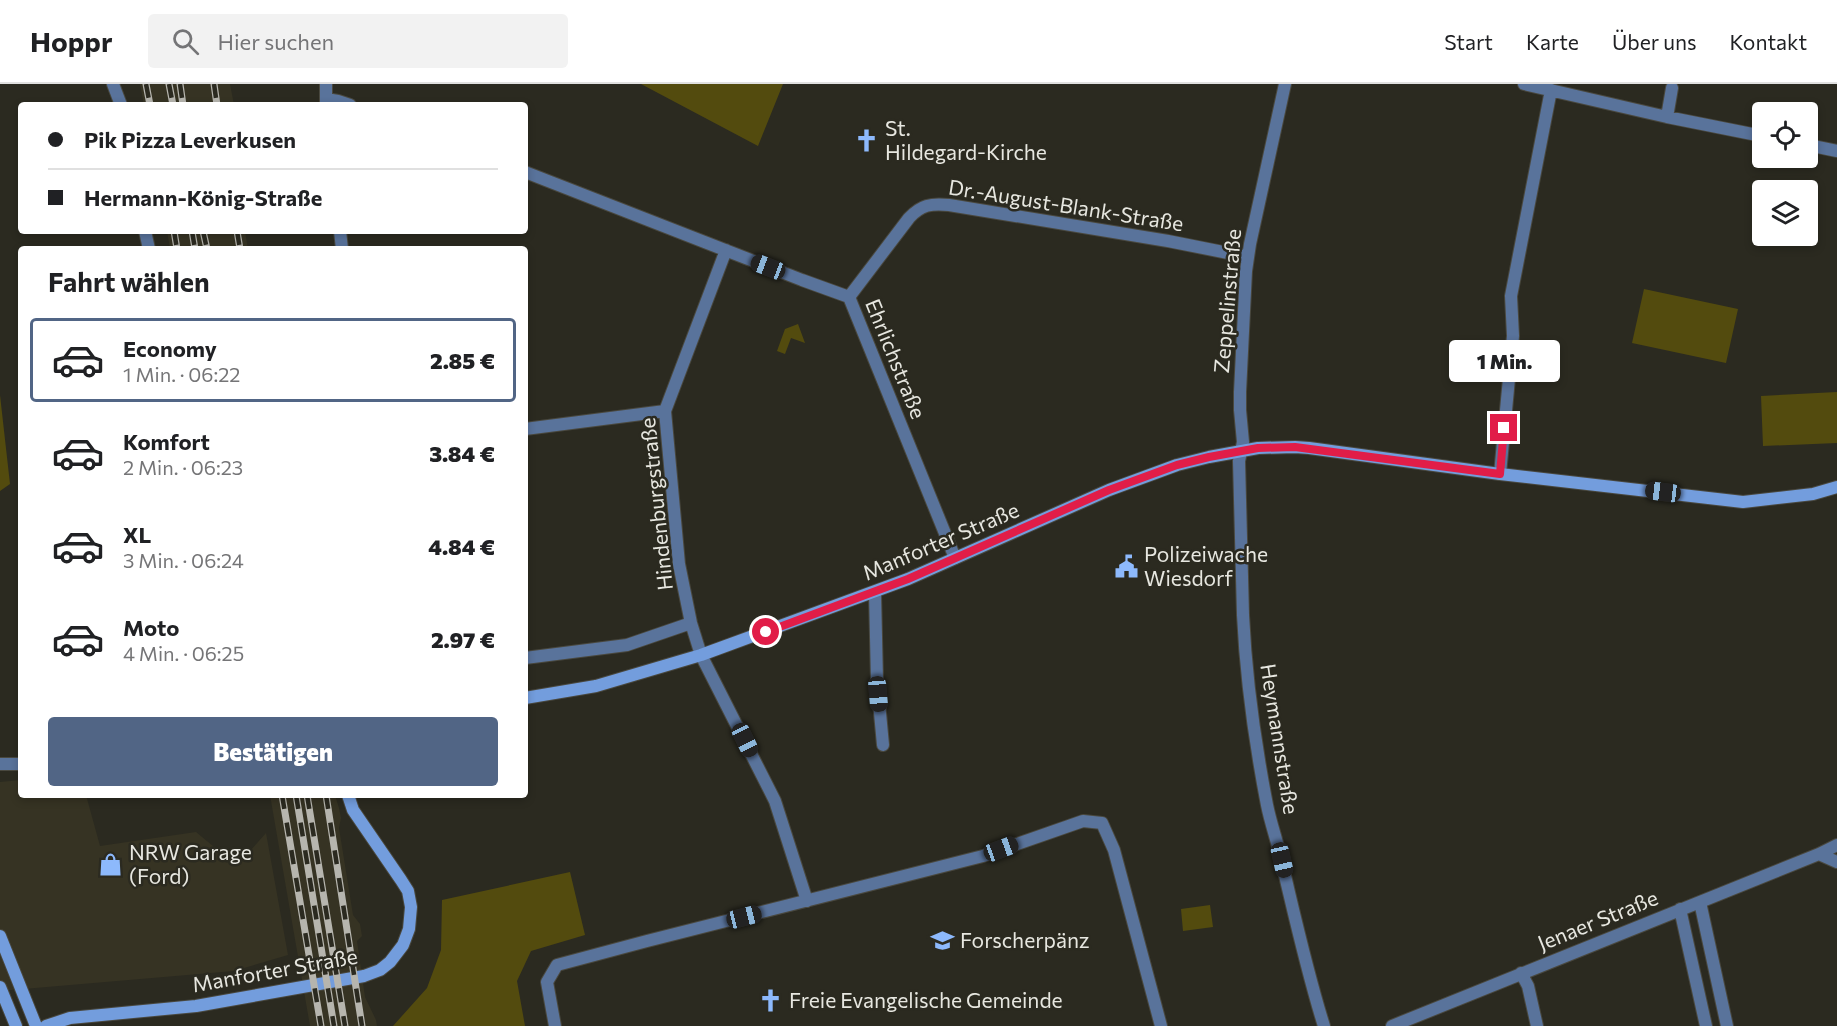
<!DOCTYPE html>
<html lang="de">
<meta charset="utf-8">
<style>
body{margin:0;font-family:Commissioner,sans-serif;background:#f2f2f2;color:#202124;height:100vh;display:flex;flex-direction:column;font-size:22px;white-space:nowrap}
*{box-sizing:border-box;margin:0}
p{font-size:20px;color:#757577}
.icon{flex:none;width:33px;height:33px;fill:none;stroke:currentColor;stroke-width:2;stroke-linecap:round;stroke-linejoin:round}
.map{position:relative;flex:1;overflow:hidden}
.details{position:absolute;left:18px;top:162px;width:510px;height:552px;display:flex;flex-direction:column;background:#fff;border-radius:6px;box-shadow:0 3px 9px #0003}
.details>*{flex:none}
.top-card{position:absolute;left:18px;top:18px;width:510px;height:132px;border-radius:6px;box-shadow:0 3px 9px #0003;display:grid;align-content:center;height:132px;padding:0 30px;background:#fff}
.buttons{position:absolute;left:1752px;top:18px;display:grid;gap:12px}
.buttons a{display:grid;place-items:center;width:66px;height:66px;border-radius:6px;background:#fff;box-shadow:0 3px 9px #0003;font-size:30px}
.end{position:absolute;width:27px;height:27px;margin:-14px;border:8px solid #e11d48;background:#fff;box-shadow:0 0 0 3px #fff}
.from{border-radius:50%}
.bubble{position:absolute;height:42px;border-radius:6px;background:#fff;box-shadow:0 3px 9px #0003;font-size:20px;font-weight:800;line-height:42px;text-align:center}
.car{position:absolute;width:18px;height:36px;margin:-18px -9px;border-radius:8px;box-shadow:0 0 4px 2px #0007;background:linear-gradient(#222 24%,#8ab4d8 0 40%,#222 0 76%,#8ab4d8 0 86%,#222 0)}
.top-card b{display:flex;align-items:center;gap:21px;height:57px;font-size:22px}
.top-card b+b{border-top:2px solid #e0e0e0}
.top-card i{width:15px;height:15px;background:#202124}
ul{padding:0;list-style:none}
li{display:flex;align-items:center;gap:18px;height:84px;margin:0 12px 9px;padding:0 18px;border:3px solid transparent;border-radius:6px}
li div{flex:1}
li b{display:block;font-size:22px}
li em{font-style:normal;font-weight:800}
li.selected{border-color:#516585}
li>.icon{width:54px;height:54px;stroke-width:1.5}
h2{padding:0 30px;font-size:27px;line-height:72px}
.cta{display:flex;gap:12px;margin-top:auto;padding:12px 30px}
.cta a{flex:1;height:69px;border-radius:6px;background:#516585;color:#fff;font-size:24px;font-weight:800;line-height:69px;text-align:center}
header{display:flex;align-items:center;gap:36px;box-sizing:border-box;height:84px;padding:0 30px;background:#fff;border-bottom:2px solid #e0e0e0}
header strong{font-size:28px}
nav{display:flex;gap:33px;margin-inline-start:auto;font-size:21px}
.search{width:420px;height:54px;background:#f2f2f2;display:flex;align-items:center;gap:15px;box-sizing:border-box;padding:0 21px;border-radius:6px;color:#757577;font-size:22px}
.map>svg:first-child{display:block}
.built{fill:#363323}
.green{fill:#534b0e}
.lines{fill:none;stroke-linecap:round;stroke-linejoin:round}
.street-casing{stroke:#49483f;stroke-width:14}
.secondary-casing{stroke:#49483f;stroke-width:14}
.street{stroke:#59739b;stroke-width:12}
.secondary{stroke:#739ddd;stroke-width:12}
.rail-casing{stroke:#b6b5ae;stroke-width:7}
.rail{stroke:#2b2a20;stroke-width:4.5;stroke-dasharray:14;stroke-linecap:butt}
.route{stroke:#e11d48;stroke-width:8}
.labels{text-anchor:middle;stroke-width:5;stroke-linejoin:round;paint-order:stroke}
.poi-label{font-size:21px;fill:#e7e7e0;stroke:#2b2a20;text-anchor:start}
.street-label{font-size:21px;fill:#e7e7e0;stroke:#2b2a20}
</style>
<header>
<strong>Hoppr</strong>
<div class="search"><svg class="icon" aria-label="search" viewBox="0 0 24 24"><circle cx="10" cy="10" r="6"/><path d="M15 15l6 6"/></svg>Hier suchen</div>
<nav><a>Start</a><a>Karte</a><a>Über uns</a><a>Kontakt</a></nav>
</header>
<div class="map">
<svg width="1837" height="942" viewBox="0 0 1837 942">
<rect width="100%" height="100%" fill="#2b2a20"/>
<path class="built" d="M140 0H230L234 21H144Z
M167 147H245L248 165H170Z
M21 696V711H86L100 762 196 748 219 767 251 766 266 749 288 871 234 887 0 907V698Z
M270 711H335L339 724 341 734 339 744 353 831 360 840 362 852 357 857 365 913 376 936 377 942H310Z"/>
<path class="green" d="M641 0H783L758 62Z
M1644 205 1738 225 1726 279 1632 259Z
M798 240 805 259 791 254 785 270 777 267 785 245Z
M1837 308V359L1763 362 1761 312Z
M0 311 10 400 0 407Z
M570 788 585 851 531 867 517 897 525 942H393L427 904 441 866 442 816Z
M1210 821 1213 843 1183 847 1181 825Z"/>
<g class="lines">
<defs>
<path id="street" d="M113 0 121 21
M326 0V21
M1285 0 1250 160 1246 187 1240 308V326L1243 358 1239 377 1243 531C1246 594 1255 659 1267 721 1271 741 1278 759 1282 779 1295 833 1307 888 1324 942
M1524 0 1667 33 1762 52
M326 15 338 17 350 21
M1667 33 1672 4
M1808 61 1837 67
M525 88 802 196 849 213 955 474
M145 147 149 165
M340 147 342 165
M726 166 665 327 679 480 691 539 701 571 775 717 807 817
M849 213 909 134C921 121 931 119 949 121L1168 157 1248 173
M525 345 665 327
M1500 390 1513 252 1511 212 1551 6
M875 509 877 597 883 661
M525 574 627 561 691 539
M0 680H21
M1819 770 1837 778
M1700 818 1727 942
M1680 825 1706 942
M1521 889 1528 902 1537 942
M555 942 547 898 557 881 647 857 983 772 1083 737 1102 739 1114 766 1161 942
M1392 942 1819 770 1837 761"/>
<path id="secondary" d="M525 614 596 602 701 571 908 495 1109 406 1177 381 1209 373 1258 364 1295 363 1309 364 1500 390 1743 418 1813 410 1837 403
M0 852 36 942
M0 903 16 942
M46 942 70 934 196 922 364 892 380 886 390 878 403 861 409 845 411 823 408 807 401 796 353 726 348 711"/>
</defs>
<use href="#street" class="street-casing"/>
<use href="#secondary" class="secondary-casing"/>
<use href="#street" class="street"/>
<use href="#secondary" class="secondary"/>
<defs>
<path id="rail" d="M146 0 150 21
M169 0 173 21
M180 0 183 21
M214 0 217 21
M174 147 177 165
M192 147 195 165
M203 147 207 165
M237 147 240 165
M282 711 321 942
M296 711 334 942
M307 711 345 942
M326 711 362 942"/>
</defs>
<use href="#rail" class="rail-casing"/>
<use href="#rail" class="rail"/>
</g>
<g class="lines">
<path class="route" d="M766 548 908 495 1109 406 1177 381 1209 373 1258 364 1295 363 1500 390 1504 344"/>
</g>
<defs>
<symbol id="church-bare" viewBox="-9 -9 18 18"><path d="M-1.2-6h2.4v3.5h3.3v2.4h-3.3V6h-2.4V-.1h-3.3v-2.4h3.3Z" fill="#8db9fc" stroke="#2b2a20" stroke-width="2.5" paint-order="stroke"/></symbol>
<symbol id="civic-bare" viewBox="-9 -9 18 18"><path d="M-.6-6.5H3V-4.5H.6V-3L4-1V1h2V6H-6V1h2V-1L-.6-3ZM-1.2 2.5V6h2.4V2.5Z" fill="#8db9fc" stroke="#2b2a20" stroke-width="2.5" paint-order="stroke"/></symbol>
<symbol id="shop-bare" viewBox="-9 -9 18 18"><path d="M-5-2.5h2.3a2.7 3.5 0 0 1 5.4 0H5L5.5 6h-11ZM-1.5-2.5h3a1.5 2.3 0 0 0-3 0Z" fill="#8db9fc" stroke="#2b2a20" stroke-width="2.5" paint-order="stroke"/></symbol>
<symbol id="school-bare" viewBox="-9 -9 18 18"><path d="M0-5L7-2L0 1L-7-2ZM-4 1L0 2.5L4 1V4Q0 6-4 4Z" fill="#8db9fc" stroke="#2b2a20" stroke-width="2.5" paint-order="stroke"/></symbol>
</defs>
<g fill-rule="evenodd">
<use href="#church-bare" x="850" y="40" width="33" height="33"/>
<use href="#civic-bare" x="1110" y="466" width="33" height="33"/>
<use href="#shop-bare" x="94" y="764" width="33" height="33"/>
<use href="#school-bare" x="926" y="840" width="33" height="33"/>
<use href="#church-bare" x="754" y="900" width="33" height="33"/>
</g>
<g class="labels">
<g class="poi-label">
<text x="885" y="52">St.<tspan x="885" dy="24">Hildegard-Kirche</tspan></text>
<text x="1144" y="478">Polizeiwache<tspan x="1144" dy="24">Wiesdorf</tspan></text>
<text x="129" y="776">NRW Garage<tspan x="129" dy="24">(Ford)</tspan></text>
<text x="960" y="864">Forscherpänz</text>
<text x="789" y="924">Freie Evangelische Gemeinde</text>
</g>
<g class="street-label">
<text transform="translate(1066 122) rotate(9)" y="7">Dr.-August-Blank-Straße</text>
<text transform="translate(1228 217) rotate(-85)" y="7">Zeppelinstraße</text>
<text transform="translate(895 275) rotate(68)" y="7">Ehrlichstraße</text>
<text transform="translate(657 420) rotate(-96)" y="7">Hindenburgstraße</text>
<text transform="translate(941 458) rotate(-23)" y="7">Manforter Straße</text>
<text transform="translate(1279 655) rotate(81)" y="7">Heymannstraße</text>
<text transform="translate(1598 837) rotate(-22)" y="7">Jenaer Straße</text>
<text transform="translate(275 887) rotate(-10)" y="7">Manforter Straße</text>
</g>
</g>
</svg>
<div class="buttons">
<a><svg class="icon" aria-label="locate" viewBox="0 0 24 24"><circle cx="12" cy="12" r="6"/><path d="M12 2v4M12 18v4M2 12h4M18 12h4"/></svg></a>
<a><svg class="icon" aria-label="layers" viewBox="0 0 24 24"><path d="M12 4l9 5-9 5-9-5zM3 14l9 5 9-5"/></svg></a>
</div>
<i class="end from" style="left:766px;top:548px"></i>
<i class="end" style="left:1504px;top:344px"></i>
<div class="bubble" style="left:1449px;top:256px;width:111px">1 Min.</div>
<i class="car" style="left:768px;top:183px;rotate:291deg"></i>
<i class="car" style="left:1663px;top:408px;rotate:277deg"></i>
<i class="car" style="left:878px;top:610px;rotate:175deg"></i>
<i class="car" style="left:745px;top:656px;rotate:154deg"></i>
<i class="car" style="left:1001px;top:765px;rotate:70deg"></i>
<i class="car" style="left:1282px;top:776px;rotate:167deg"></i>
<i class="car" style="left:744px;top:833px;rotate:76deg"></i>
<div class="top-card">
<b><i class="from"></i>Pik Pizza Leverkusen</b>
<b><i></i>Hermann-König-Straße</b>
</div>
<section class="details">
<h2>Fahrt wählen</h2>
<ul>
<li class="selected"><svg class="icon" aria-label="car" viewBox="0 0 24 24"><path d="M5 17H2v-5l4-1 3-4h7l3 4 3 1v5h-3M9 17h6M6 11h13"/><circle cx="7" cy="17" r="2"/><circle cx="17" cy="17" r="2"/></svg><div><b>Economy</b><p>1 Min. · 06:22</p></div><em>2.85 €</em></li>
<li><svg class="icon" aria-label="car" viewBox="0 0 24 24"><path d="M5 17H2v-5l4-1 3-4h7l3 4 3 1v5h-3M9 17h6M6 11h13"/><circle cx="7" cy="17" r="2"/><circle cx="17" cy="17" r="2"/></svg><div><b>Komfort</b><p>2 Min. · 06:23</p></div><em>3.84 €</em></li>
<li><svg class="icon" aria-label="car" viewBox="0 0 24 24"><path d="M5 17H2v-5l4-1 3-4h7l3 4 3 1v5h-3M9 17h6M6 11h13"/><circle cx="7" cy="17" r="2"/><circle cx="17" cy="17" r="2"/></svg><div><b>XL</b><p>3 Min. · 06:24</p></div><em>4.84 €</em></li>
<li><svg class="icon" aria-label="car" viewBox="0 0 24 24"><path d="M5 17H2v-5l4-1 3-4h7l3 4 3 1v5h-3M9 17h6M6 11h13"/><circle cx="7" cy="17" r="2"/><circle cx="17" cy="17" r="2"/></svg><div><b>Moto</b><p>4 Min. · 06:25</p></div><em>2.97 €</em></li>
</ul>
<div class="cta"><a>Bestätigen</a></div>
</section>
</div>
